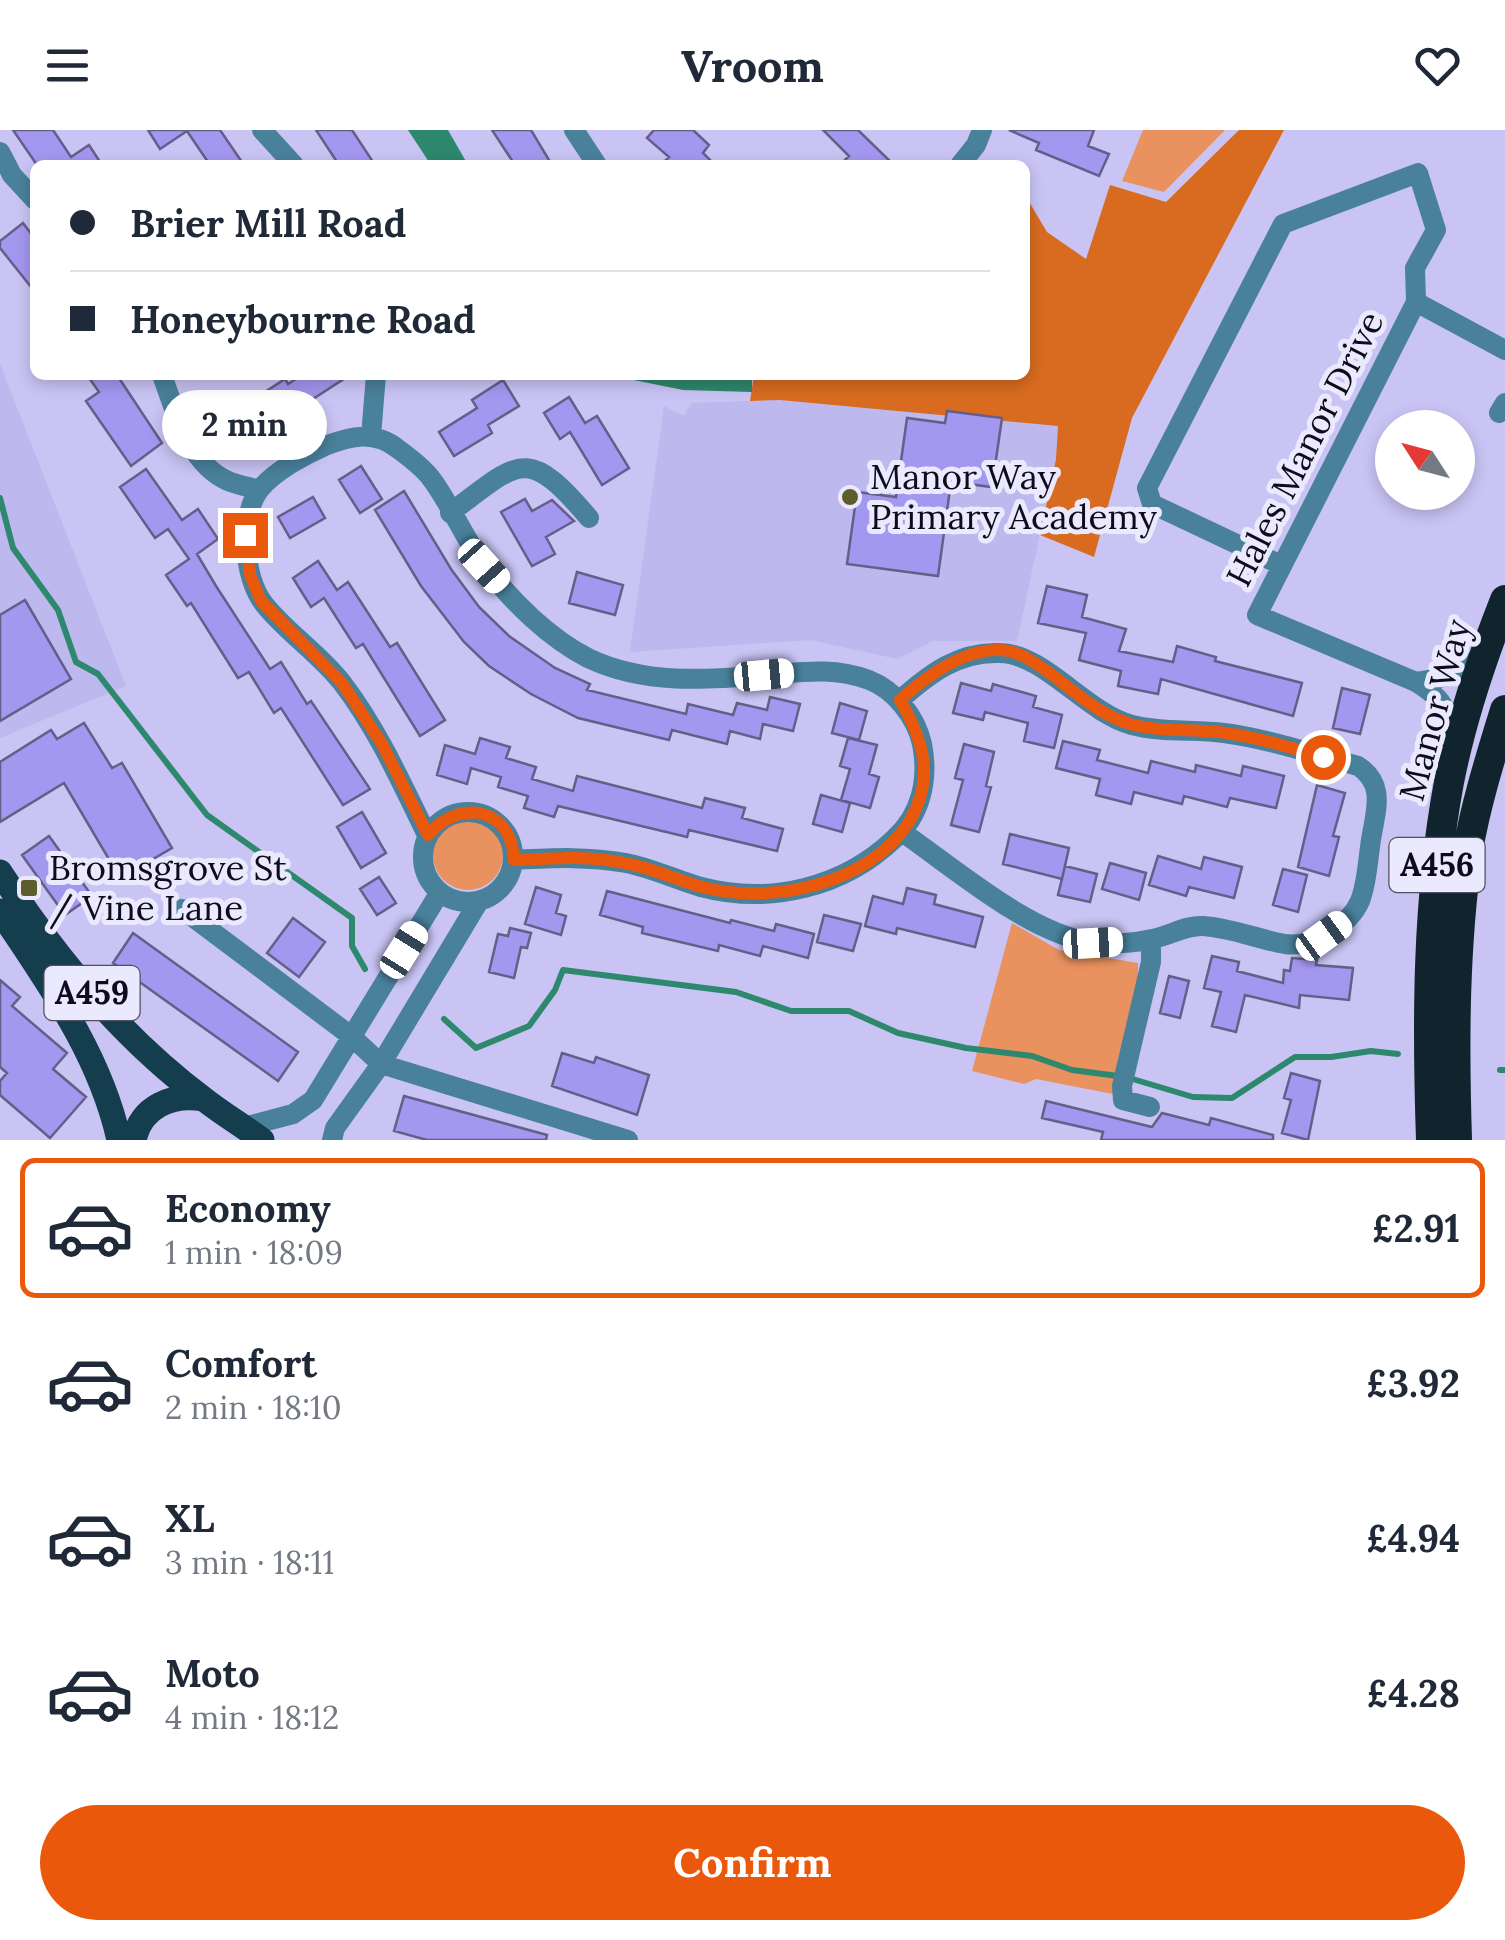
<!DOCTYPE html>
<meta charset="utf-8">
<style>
body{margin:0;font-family:Lora,serif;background:#f6f6f7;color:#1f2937;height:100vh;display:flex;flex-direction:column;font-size:38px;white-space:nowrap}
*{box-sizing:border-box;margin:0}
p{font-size:32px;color:#747a83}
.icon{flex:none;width:55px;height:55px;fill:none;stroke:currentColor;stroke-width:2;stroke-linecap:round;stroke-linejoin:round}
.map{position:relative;height:1010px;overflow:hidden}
.side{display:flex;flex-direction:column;background:#fff;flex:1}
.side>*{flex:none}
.top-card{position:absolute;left:30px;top:30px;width:1000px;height:220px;border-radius:15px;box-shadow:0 5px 15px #0003;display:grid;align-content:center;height:220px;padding:0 40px;background:#fff}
.needle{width:65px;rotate:306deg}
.fabs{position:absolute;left:1375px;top:280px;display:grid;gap:20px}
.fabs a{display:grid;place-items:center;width:100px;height:100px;border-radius:50%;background:#fff;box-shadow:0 5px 15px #0003;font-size:50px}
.end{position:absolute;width:45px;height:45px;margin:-22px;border:12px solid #ea580c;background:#fff;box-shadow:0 0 0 5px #fff}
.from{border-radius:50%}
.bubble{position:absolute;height:70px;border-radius:35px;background:#fff;box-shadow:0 5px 15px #0003;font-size:32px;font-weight:800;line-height:70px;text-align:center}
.car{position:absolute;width:30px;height:60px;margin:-30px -15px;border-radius:12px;box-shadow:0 0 8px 2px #0007;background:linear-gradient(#fff 24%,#345 0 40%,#fff 0 76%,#345 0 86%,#fff 0)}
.top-card b{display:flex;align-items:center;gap:35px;height:95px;font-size:38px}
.top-card b+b{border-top:2px solid #e0e1e3}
.top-card i{width:25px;height:25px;background:#1f2937}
ul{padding:18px 0 0;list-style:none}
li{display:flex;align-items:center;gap:30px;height:140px;margin:0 20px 15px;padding:0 20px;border:5px solid transparent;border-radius:15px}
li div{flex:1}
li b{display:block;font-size:38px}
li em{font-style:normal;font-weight:800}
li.current{border-color:#ea580c}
li>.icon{width:90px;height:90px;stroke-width:1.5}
.cta{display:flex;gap:20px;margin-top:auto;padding:20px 40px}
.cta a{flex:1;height:115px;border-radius:60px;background:#ea580c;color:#fff;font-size:40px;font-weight:800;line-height:115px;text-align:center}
header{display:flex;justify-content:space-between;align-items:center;height:130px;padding:0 40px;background:#fff;font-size:45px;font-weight:800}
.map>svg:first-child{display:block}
.built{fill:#bdb8ed}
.green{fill:#e9915f}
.forest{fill:#d86b20}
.water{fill:#2d886d}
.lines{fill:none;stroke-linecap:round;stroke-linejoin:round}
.stream{stroke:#2d886d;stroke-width:6}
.building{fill:#a497f0;stroke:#645f89;stroke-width:2.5}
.street{stroke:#49819b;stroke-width:20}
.primary{stroke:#143d4e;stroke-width:25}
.highway{stroke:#10242e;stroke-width:30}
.route{stroke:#ea580c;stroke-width:12}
.poi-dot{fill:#5d5d2b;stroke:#ebe9fd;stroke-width:4}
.labels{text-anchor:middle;stroke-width:10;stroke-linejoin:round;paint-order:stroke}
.shield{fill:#ebe9fd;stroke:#504e60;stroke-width:2.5}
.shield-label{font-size:32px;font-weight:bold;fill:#0e0c1c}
.street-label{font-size:35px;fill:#0e0c1c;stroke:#ebe9fd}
.poi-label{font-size:35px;fill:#0e0c1c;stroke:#ebe9fd;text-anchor:start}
</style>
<header><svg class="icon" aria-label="menu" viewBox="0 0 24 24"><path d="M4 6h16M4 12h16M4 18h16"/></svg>Vroom<svg class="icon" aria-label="heart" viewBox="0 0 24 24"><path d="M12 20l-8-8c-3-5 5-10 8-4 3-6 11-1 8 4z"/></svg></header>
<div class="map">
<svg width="1505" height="1010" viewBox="0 0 1505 1010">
<rect width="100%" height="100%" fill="#c9c4f4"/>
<path class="built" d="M1067 182 1056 329 1017 511H933L897 529 811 510 630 522 664 276 684 286 691 273 780 270 1025 245Z
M0 234 126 556 0 608Z"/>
<path class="green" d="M1143 0H1225L1164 62 1122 51Z
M433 725a35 35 0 1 1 70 0a35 35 0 1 1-70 0Z
M1012 793 1059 820 1138 833V851L1113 964 1036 949 1024 954 972 941Z"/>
<path class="forest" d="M1239 0H1284L1132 288 1094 427 1040 405 1056 329 1058 296 780 270 750 271 754 245H1025V65L1047 102 1086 129 1110 55 1166 72Z"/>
<path class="water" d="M408 0H448L468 35H431Z
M609 245H752V262L683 260Z"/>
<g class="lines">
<path class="stream" d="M0 368 13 418 58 480 76 532 98 544 207 685 352 788V816L365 839
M444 889 476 918 529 896 555 860 563 840 736 862 791 881H849L898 903 966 918 1032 926 1072 940 1126 947 1193 967 1232 968 1295 927H1331L1371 921 1398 924
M1500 940H1505"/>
</g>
<path class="building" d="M13 0H53L71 27 89 15 102 35H37Z
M148 0H220L244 35H210L187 1 160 19Z
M316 0H352L375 35H339Z
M492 0H531L552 35H515Z
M654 0H693L709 15 703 23 715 35H661L669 27 647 8Z
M823 0H858L894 35H840L849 26Z
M1009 0H1094L1088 16 1109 24 1099 46 1036 20 1039 13Z
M23 93 35 109V162L0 118V111Z
M87 245H117L162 313 131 336 86 271 99 262Z
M302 245H350L302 276 299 271 232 315 217 293 285 249 288 254Z
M503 250 519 276 488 295 492 303 454 326 439 302 477 278 472 270Z
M569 267 585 293 597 286 629 338 602 355 570 302 560 309 544 283Z
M947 281 1002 288 992 357 951 352 938 446 847 434 857 362 896 367 907 288 945 293Z
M361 336 382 369 360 383 339 350Z
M146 339 182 390 198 379 218 409 197 424 216 456 270 539 281 532 307 574 311 571 370 659 343 675 281 578 274 583 249 542 238 548 191 473 187 476 166 445 189 429 168 399 155 408 120 357Z
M404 361 451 439 479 477 509 506 555 538 590 554 587 560 686 584 688 574 733 585 737 573 767 580 770 567 800 574 793 601 763 594 760 609 730 601 727 614 672 600 669 610 578 588 531 564 489 536 464 512 421 456 375 380Z
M313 367 325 388 290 408 278 387Z
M525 369 532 381 552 370 574 391 546 407 555 424 532 436 501 382Z
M318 431 337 460 348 452 390 517 397 513 445 590 420 606 363 514 356 518 324 468 311 477 293 448Z
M577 442 623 455 615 485 569 473Z
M1047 456 1087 465 1082 487 1126 499 1119 521 1173 532 1177 516 1216 527 1215 531 1302 553 1293 586 1161 549 1158 564 1118 556 1121 541 1079 530 1086 503 1038 493Z
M25 470 71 549 0 591V485Z
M961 553 991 561 993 554 1036 566 1033 577 1062 585 1054 618 1024 611 1028 593 985 582 983 590 953 583Z
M1342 558 1370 565 1360 604 1333 598Z
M840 573 867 581 859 610 832 603Z
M84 593 112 638 122 633 172 718 120 748 64 653 0 692V632L51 600 57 609Z
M480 608 510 617 506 628 536 637 532 649 573 661 577 646 702 678 705 668 745 678 742 688 783 699 777 721 689 700 687 707 558 676 554 687 524 678 528 666 498 657 501 647 471 638 467 654 437 645 445 615 475 624Z
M848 608 877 615 869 644 879 647 870 678 841 670 850 639 840 636Z
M1063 611 1100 620 1097 630 1148 643 1151 631 1195 642 1196 635 1241 646 1243 636 1284 646 1276 678 1230 668 1227 677 1184 666 1182 674 1134 662 1131 674 1096 665 1100 649 1056 638Z
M964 614 994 622 986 656 991 657 979 702 951 695 963 650 955 648Z
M1317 655 1345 663 1333 706 1339 707 1329 746 1298 737Z
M821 665 850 673 842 702 813 694Z
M362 682 386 723 361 738 337 697Z
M1010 704 1069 718 1062 749 1003 734Z
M49 706 92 766 65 785 22 725Z
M1158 726 1201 739 1204 727 1242 737 1234 768 1189 757 1186 766 1149 755Z
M1110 733 1146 743 1139 770 1102 759Z
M1065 736 1097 744 1090 772 1058 765Z
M1283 739 1307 745 1298 782 1273 775Z
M379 747 396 773 377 785 360 759Z
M536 757 561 765 556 783 566 786 561 805 525 794Z
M907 758 936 765 934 774 983 787 975 817 897 798 896 804 865 796 873 766 903 774Z
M607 761 730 793 731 790 774 801 776 794 814 804 808 828 763 816 760 826 719 815 718 821 642 803 643 797 600 785Z
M824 785 861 794 853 821 817 812Z
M293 788 325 812 299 847 267 823Z
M510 798 531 803 527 818 521 817 514 848 489 842 498 804 508 806Z
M133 803 298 922 278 951 113 833Z
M1212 826 1239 832 1237 841 1283 853 1284 840 1290 841 1292 828 1317 830 1316 835 1353 838 1349 870 1300 865 1299 878 1245 865 1236 902 1212 896 1221 862 1204 858Z
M1169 846 1189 851 1180 888 1160 883Z
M0 850 20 867 12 876 67 923 53 939 86 967 50 1008 0 965V951L7 943 0 937Z
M562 923 594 933 596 927 649 945 637 985 552 956Z
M1291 943 1320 951 1308 1010 1282 1003 1291 970 1284 968Z
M404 966 547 1005 546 1010H427L394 1001Z
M1046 971 1152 997 1162 983 1209 995 1211 988 1273 1005V1010H1101L1103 1002 1042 988Z"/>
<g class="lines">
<path class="street" d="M262 0 294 35
M574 0 597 35
M0 22 12 45 35 70
M960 35 976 15 982 0
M162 245C175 281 189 334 228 351 238 355 249 357 259 360
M1499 283 1505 273
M371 306 376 245
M450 383C520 331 526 314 589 388
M1281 435 1152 374 1147 358 1283 94 1418 43 1436 100 1415 138 1416 172
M1416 552 1461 544 1480 526
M900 570C929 544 959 521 1000 523 1045 524 1085 582 1132 595 1162 603 1194 599 1224 603 1269 609 1313 624 1358 636 1384 653 1377 676 1372 704 1368 724 1368 751 1360 771 1349 796 1312 818 1285 814 1257 809 1232 798 1203 796 1186 795 1169 806 1152 809 1135 813 1109 815 1091 812 1030 804 953 737 902 702
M1449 617C1448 580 1448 572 1416 552L1257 485 1416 172 1505 220
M423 727a45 45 0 1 1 90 0a45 45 0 1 1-90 0Z
M427 705C402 654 378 600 343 554 320 524 287 503 264 474 243 448 239 385 260 359 275 341 304 325 325 316 351 306 374 300 398 319 409 327 422 337 430 347 451 374 464 409 485 436 511 471 549 508 588 528 644 555 707 550 767 545 803 542 834 537 869 550 895 560 916 587 922 614 929 650 921 685 894 709 843 758 769 775 701 757 676 750 652 738 626 733 588 726 553 728 514 730
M182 779 351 906 381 934 628 1010
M1150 977 1123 970 1122 956 1151 832V810
M244 997 293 984 313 970 440 762
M332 1010 335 998 381 934 479 771"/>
<path class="primary" d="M0 742C55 827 123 909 205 970 223 984 243 996 262 1010
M0 781C48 853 100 924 119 1010
M134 1010C141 976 172 964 203 969"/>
<path class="highway" d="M1431 1010C1427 891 1427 770 1449 652 1461 591 1482 528 1505 470
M1457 1010C1454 914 1454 816 1468 720 1476 673 1491 626 1505 580"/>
</g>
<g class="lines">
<path class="route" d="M245 405 250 445 261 471 342 553 382 614 428 705C459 668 512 677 514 730 553 728 590 725 629 734 654 739 677 750 702 757 770 775 869 755 909 692 935 649 924 611 900 570 929 544 981 505 1023 526 1062 546 1090 584 1134 595 1161 602 1190 599 1218 602 1254 606 1288 617 1323 627"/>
</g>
<g class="poi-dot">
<circle cx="850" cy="367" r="10"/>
<rect x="19" y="748" width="20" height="20" rx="5"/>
</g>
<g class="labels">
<g class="shield">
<rect x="1389.5" y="708" width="95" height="54" rx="8"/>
<rect x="44.5" y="836" width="95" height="54" rx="8"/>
</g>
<g class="shield-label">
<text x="1437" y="746">A456</text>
<text x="92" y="874">A459</text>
</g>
<g class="street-label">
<text transform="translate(1305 319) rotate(-63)" y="12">Hales Manor Drive</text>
<text transform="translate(1435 580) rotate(-75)" y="12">Manor Way</text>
</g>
<g class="poi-label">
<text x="870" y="359">Manor Way<tspan x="870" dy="40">Primary Academy</tspan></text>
<text x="49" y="750">Bromsgrove St<tspan x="49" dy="40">/ Vine Lane</tspan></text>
</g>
</g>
</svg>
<div class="fabs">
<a><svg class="needle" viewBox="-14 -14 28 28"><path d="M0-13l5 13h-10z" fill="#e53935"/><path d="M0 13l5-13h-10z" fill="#747a83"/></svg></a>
</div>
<i class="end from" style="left:1323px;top:627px"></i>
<i class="end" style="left:245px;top:405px"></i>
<div class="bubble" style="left:162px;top:260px;width:165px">2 min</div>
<i class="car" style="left:484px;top:436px;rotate:138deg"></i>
<i class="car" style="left:764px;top:545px;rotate:85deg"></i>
<i class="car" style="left:1324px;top:806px;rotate:54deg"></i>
<i class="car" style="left:1093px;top:813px;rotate:87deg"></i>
<i class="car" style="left:404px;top:820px;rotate:32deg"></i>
<div class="top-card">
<b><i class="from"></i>Brier Mill Road</b>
<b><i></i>Honeybourne Road</b>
</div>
</div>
<section class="side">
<ul>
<li class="current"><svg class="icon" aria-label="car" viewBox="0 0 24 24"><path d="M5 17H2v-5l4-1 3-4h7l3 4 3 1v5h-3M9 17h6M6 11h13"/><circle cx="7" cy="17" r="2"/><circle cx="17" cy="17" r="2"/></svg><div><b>Economy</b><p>1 min · 18:09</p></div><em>£2.91</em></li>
<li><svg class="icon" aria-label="car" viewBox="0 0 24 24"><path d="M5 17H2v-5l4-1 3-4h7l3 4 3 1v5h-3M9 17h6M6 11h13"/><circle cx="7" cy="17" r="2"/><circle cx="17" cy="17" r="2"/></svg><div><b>Comfort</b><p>2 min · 18:10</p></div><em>£3.92</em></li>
<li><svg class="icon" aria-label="car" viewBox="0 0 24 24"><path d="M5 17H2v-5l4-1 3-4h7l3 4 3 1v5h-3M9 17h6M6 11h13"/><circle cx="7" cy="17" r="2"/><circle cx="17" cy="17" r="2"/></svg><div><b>XL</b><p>3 min · 18:11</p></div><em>£4.94</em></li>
<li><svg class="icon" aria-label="car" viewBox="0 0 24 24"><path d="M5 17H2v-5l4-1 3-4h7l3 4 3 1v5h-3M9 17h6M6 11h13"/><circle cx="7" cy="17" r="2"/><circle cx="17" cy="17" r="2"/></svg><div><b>Moto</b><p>4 min · 18:12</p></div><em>£4.28</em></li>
</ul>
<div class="cta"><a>Confirm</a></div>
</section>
